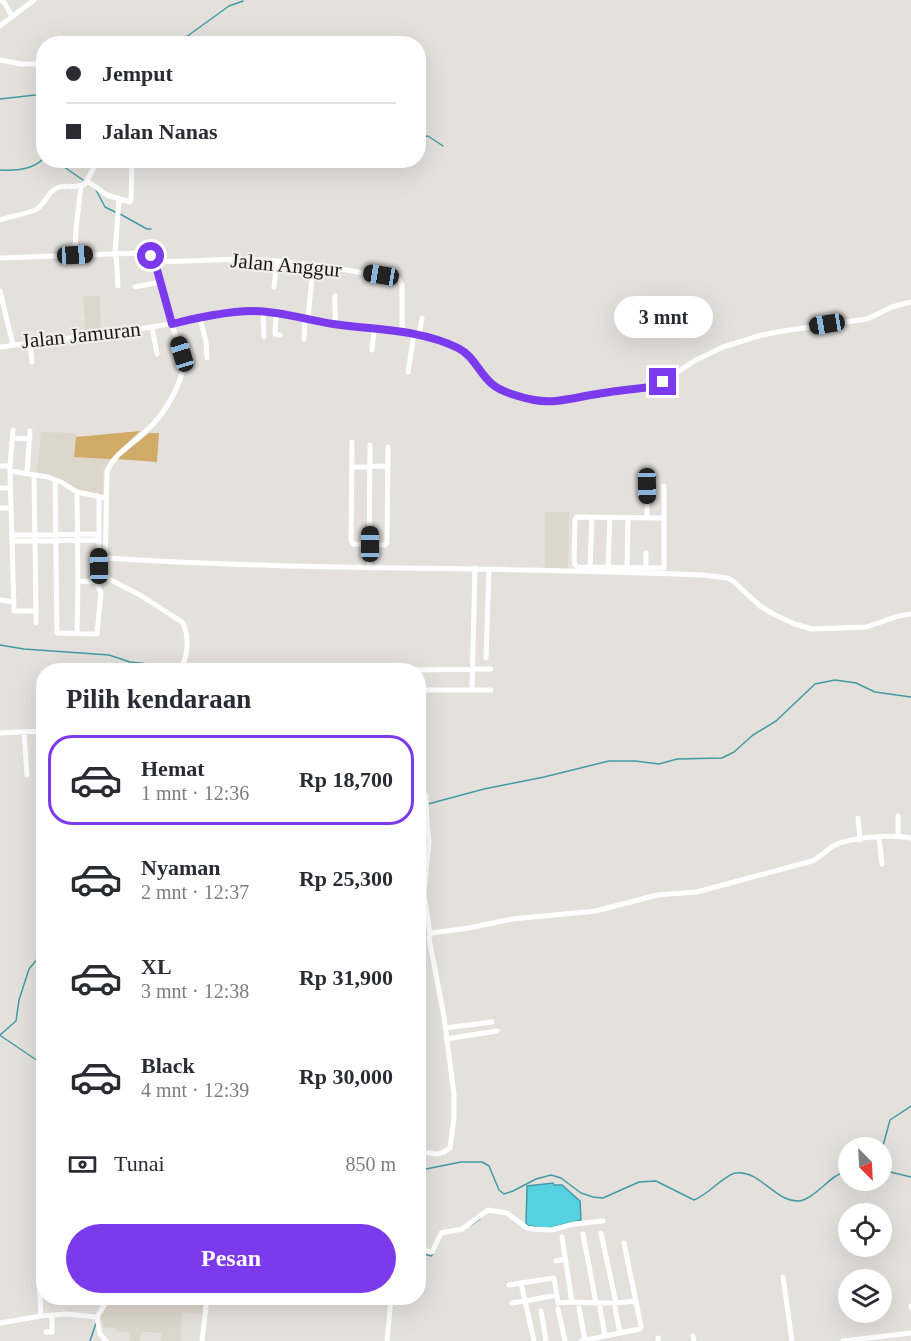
<!DOCTYPE html>
<html lang="id">
<meta charset="utf-8">
<style>
body{margin:0;font-family:Georgia,serif;background:#f7f7f7;color:#2b2b33;height:100vh;display:flex;flex-direction:column;font-size:22px;white-space:nowrap}
*{box-sizing:border-box;margin:0}
p{font-size:20px;color:#7c7c81}
.icon{flex:none;width:33px;height:33px;fill:none;stroke:currentColor;stroke-width:2;stroke-linecap:round;stroke-linejoin:round}
.map{position:relative;flex:1;overflow:hidden}
.details{position:absolute;left:36px;top:663px;width:390px;height:642px;display:flex;flex-direction:column;background:#fff;border-radius:24px;box-shadow:0 6px 24px #0002}
.details>*{flex:none}
.hud{position:absolute;left:36px;top:36px;width:390px;height:132px;border-radius:24px;box-shadow:0 6px 24px #0002;display:grid;align-content:center;height:132px;padding:0 30px;background:#fff}
.needle{width:39px;rotate:156deg}
.fabs{position:absolute;left:838px;top:1137px;display:grid;gap:12px}
.fabs a{display:grid;place-items:center;width:54px;height:54px;border-radius:50%;background:#fff;box-shadow:0 6px 24px #0002;font-size:30px}
.end{position:absolute;width:27px;height:27px;margin:-14px;border:8px solid #7c3aed;background:#fff;box-shadow:0 0 0 3px #fff}
.from{border-radius:50%}
.bubble{position:absolute;height:42px;border-radius:21px;background:#fff;box-shadow:0 6px 24px #0002;font-size:20px;font-weight:800;line-height:42px;text-align:center}
.car{position:absolute;width:18px;height:36px;margin:-18px -9px;border-radius:8px;box-shadow:0 0 4px 2px #0007;background:linear-gradient(#222 24%,#8ab4d8 0 40%,#222 0 76%,#8ab4d8 0 86%,#222 0)}
.hud b{display:flex;align-items:center;gap:21px;height:57px;font-size:22px}
.hud b+b{border-top:2px solid #e1e1e2}
.hud i{width:15px;height:15px;background:#2b2b33}
ul{padding:0;list-style:none}
li{display:flex;align-items:center;gap:18px;height:90px;margin:0 12px 9px;padding:0 18px;border:3px solid transparent;border-radius:24px}
li div{flex:1}
li b{display:block;font-size:22px}
li em{font-style:normal;font-weight:800}
li.selected{border-color:#7c3aed}
li>.icon{width:54px;height:54px;stroke-width:1.5}
h2{padding:0 30px;font-size:27px;line-height:72px}
.pay{display:flex;align-items:center;gap:15px;height:66px;padding:0 30px;font-size:22px}
.pay p{margin-inline-start:auto}
.cta{display:flex;gap:12px;margin-top:auto;padding:12px 30px}
.cta a{flex:1;height:69px;border-radius:36px;background:#7c3aed;color:#fff;font-size:24px;font-weight:800;line-height:69px;text-align:center}
.map>svg:first-child{display:block}
.built{fill:#dcd6cb}
.green{fill:#d0aa66}
.water{fill:#56d1df;stroke:#449aa3;stroke-width:1.5}
.lines{fill:none;stroke-linecap:round;stroke-linejoin:round}
.stream{stroke:#449aa3;stroke-width:1.5}
.minor{stroke:#fff;stroke-width:5}
.route{stroke:#7c3aed;stroke-width:8}
.labels{text-anchor:middle;stroke-width:4.5;stroke-linejoin:round;paint-order:stroke}
.street-label{font-size:21px;fill:#1a1917;stroke:#f1efea}
</style>
<div class="map">
<svg width="911" height="1341" viewBox="0 0 911 1341">
<rect width="100%" height="100%" fill="#e4e1dd"/>
<path class="built" d="M83 296H100L101 332 86 334Z
M41 432 76 433 74 457 111 459 103 470V495L79 490 60 479 37 473Z
M545 512H569L568 569 545 568Z
M115 1298H205L203 1314 182 1312 181 1341H161L162 1333 141 1332 140 1341H130V1332L116 1331 117 1328 103 1327V1321L100 1320 101 1315Z"/>
<path class="green" d="M140 431 111 459 74 457 76 437Z
M149 433H159L157 462 117 459Z"/>
<path class="water" d="M553 1183 554 1185H562L580 1201 581 1220 547 1229 526 1225 527 1186Z"/>
<g class="lines">
<path class="stream" d="M179 44 182 40 229 6 243 1
M0 99 44 94
M418 138 428 136 443 146
M54 160 83 180
M0 170C15 171 33 170 44 158
M96 190 105 207 115 212
M120 214 147 229H151
M0 645 24 649 109 655 130 662 176 667
M418 802 424 804
M428 804 484 789 544 777 609 761H635L659 764 677 759 722 758 734 752 753 735 776 721 815 684 835 680 856 683 875 692 911 697
M0 1035 16 1021 19 1000 29 969 44 951
M1 1036 35 1059 44 1058
M882 1149 890 1120 911 1106
M418 1166 426 1169 461 1162H482L489 1166 499 1190 504 1194 513 1191 536 1179 551 1175 561 1178 581 1193 593 1197 603 1198 639 1182 656 1181 694 1200C708 1195 725 1174 736 1173 760 1170 774 1201 798 1201 810 1201 826 1182 836 1176 840 1173 845 1172 849 1170
M882 1170 911 1177
M471 1225 480 1219
M418 1252 431 1256 433 1254
M109 1302 113 1298
M90 1341 96 1323"/>
<path class="minor" d="M0 0 4 2 12 16
M0 26 34 0
M0 60 21 64H44
M87 181 107 195 130 202 131 200 132 160
M0 220C10 216 29 214 37 209 45 204 48 191 57 188 66 184 76 189 85 184L98 160
M115 253 119 200
M116 253 118 286
M75 255 76 229 81 186
M0 258 139 253 148 255 155 262C160 279 163 297 168 314 173 332 185 351 183 370 177 392 163 416 146 431 133 444 113 454 107 472L105 573 109 579 140 595 182 622C190 635 188 658 180 670
M155 262 244 259 267 260 323 266 399 279 402 286V331
M135 287 160 282
M274 287 277 261
M0 291 13 345
M263 312 264 337
M276 313 275 334 280 335
M200 318 206 342 207 358
M308 320 313 265
M335 324C336 314 334 306 335 296
M152 327 157 354
M419 335 422 318
M304 339 305 319
M30 343 32 362
M0 347C53 340 106 334 158 326 189 321 221 312 253 311 280 311 307 320 334 324 360 328 389 328 415 334 432 338 452 343 466 354 476 361 481 372 489 381 501 394 531 400 549 401L651 387 663 382 694 361 723 347 762 335 783 331 867 319 892 307 911 302
M372 350 374 329
M408 372 414 334
M13 438 30 439
M352 442 351 540 353 544 385 545 387 543 388 447
M0 466H10V471L48 477 61 482 77 492 106 498
M10 466 13 430
M352 467 387 466
M10 471 14 611H36L34 475
M27 473 30 431
M55 480 57 633 97 634 101 592 95 582 78 581
M647 486V518
M0 488H11
M99 497V565L101 570 105 573
M0 508H11
M12 535 99 534
M12 541 99 540
M105 558C304 571 503 566 702 575L728 578 733 581 760 606 773 614 795 624 812 629 867 627 898 616 911 614
M369 567 370 445
M590 567 592 517
M608 567 610 517
M627 568 628 518
M646 568V553
M664 568 578 567 575 565 574 560 575 520 577 517 664 518
M664 568V486
M0 600 14 602
M36 611V623
M77 633 78 581 77 492
M486 658 489 569
M410 670 491 669
M418 690H491
M472 690 475 568
M24 732 27 775
M0 733 44 731
M418 792 423 793 426 796 427 822 429 842 424 893 430 934
M898 816V835
M858 818 860 840
M879 837 882 864
M445 1028 492 1022
M446 1039 497 1031
M418 1150C431 1154 439 1157 450 1148L454 1118V1094L444 1017 429 938 431 933 469 928 512 919 596 911 657 895 697 892 812 861C821 857 827 849 835 845 852 837 893 834 911 838
M601 1233 616 1303
M583 1234 596 1303H616L636 1301
M562 1237 572 1302 596 1303
M418 1249 432 1252 441 1233 462 1229 488 1210 507 1213 527 1228 534 1229 551 1230 574 1224 603 1221
M556 1261 565 1259
M39 1276 41 1316
M783 1277 792 1341
M509 1285 521 1283
M512 1303 525 1301 521 1283 554 1278 558 1303 572 1302
M911 1306V1307
M579 1308 585 1340
M615 1308 620 1333
M558 1309 565 1341
M541 1311 546 1341
M97 1317 100 1334 106 1341
M0 1323 41 1316 66 1314 97 1317 108 1298
M46 1332H52V1315
M605 1336 640 1329 641 1326 624 1243
M693 1336 694 1341
M658 1338V1341
M202 1341 207 1298
M387 1341 391 1298
M534 1341 525 1301 557 1295
M582 1341 605 1336 600 1308
M843 1341 911 1333"/>
</g>
<g class="lines">
<path class="route" d="M151 256 156 266 172 324C194 318 230 311 253 311 280 311 307 320 333 324 374 330 420 329 458 348 474 356 479 373 492 384 501 392 523 398 534 400 555 404 577 397 597 394 615 391 633 389 651 387L663 382"/>
</g>
<g class="labels">
<g class="street-label">
<text transform="translate(286 265) rotate(5)" y="7">Jalan Anggur</text>
<text transform="translate(81 335) rotate(-6)" y="7">Jalan Jamuran</text>
</g>
</g>
</svg>
<div class="fabs">
<a><svg class="needle" viewBox="-14 -14 28 28"><path d="M0-13l5 13h-10z" fill="#e53935"/><path d="M0 13l5-13h-10z" fill="#7c7c81"/></svg></a>
<a><svg class="icon" aria-label="locate" viewBox="0 0 24 24"><circle cx="12" cy="12" r="6"/><path d="M12 2v4M12 18v4M2 12h4M18 12h4"/></svg></a>
<a><svg class="icon" aria-label="layers" viewBox="0 0 24 24"><path d="M12 4l9 5-9 5-9-5zM3 14l9 5 9-5"/></svg></a>
</div>
<i class="end from" style="left:151px;top:256px"></i>
<i class="end" style="left:663px;top:382px"></i>
<div class="bubble" style="left:614px;top:296px;width:99px">3 mnt</div>
<i class="car" style="left:75px;top:255px;rotate:87deg"></i>
<i class="car" style="left:381px;top:275px;rotate:279deg"></i>
<i class="car" style="left:827px;top:324px;rotate:261deg"></i>
<i class="car" style="left:182px;top:354px;rotate:343deg"></i>
<i class="car" style="left:647px;top:486px;rotate:179deg"></i>
<i class="car" style="left:370px;top:544px;rotate:0deg"></i>
<i class="car" style="left:99px;top:566px;rotate:359deg"></i>
<div class="hud">
<b><i class="from"></i>Jemput</b>
<b><i></i>Jalan Nanas</b>
</div>
<section class="details">
<h2>Pilih kendaraan</h2>
<ul>
<li class="selected"><svg class="icon" aria-label="car" viewBox="0 0 24 24"><path d="M5 17H2v-5l4-1 3-4h7l3 4 3 1v5h-3M9 17h6M6 11h13"/><circle cx="7" cy="17" r="2"/><circle cx="17" cy="17" r="2"/></svg><div><b>Hemat</b><p>1 mnt · 12:36</p></div><em>Rp 18,700</em></li>
<li><svg class="icon" aria-label="car" viewBox="0 0 24 24"><path d="M5 17H2v-5l4-1 3-4h7l3 4 3 1v5h-3M9 17h6M6 11h13"/><circle cx="7" cy="17" r="2"/><circle cx="17" cy="17" r="2"/></svg><div><b>Nyaman</b><p>2 mnt · 12:37</p></div><em>Rp 25,300</em></li>
<li><svg class="icon" aria-label="car" viewBox="0 0 24 24"><path d="M5 17H2v-5l4-1 3-4h7l3 4 3 1v5h-3M9 17h6M6 11h13"/><circle cx="7" cy="17" r="2"/><circle cx="17" cy="17" r="2"/></svg><div><b>XL</b><p>3 mnt · 12:38</p></div><em>Rp 31,900</em></li>
<li><svg class="icon" aria-label="car" viewBox="0 0 24 24"><path d="M5 17H2v-5l4-1 3-4h7l3 4 3 1v5h-3M9 17h6M6 11h13"/><circle cx="7" cy="17" r="2"/><circle cx="17" cy="17" r="2"/></svg><div><b>Black</b><p>4 mnt · 12:39</p></div><em>Rp 30,000</em></li>
</ul>
<div class="pay"><svg class="icon" aria-label="cash" viewBox="0 0 24 24"><path d="M3 7h18v10H3z"/><circle cx="12" cy="12" r="2"/></svg>Tunai<p>850 m</p></div>
<div class="cta"><a>Pesan</a></div>
</section>
</div>
